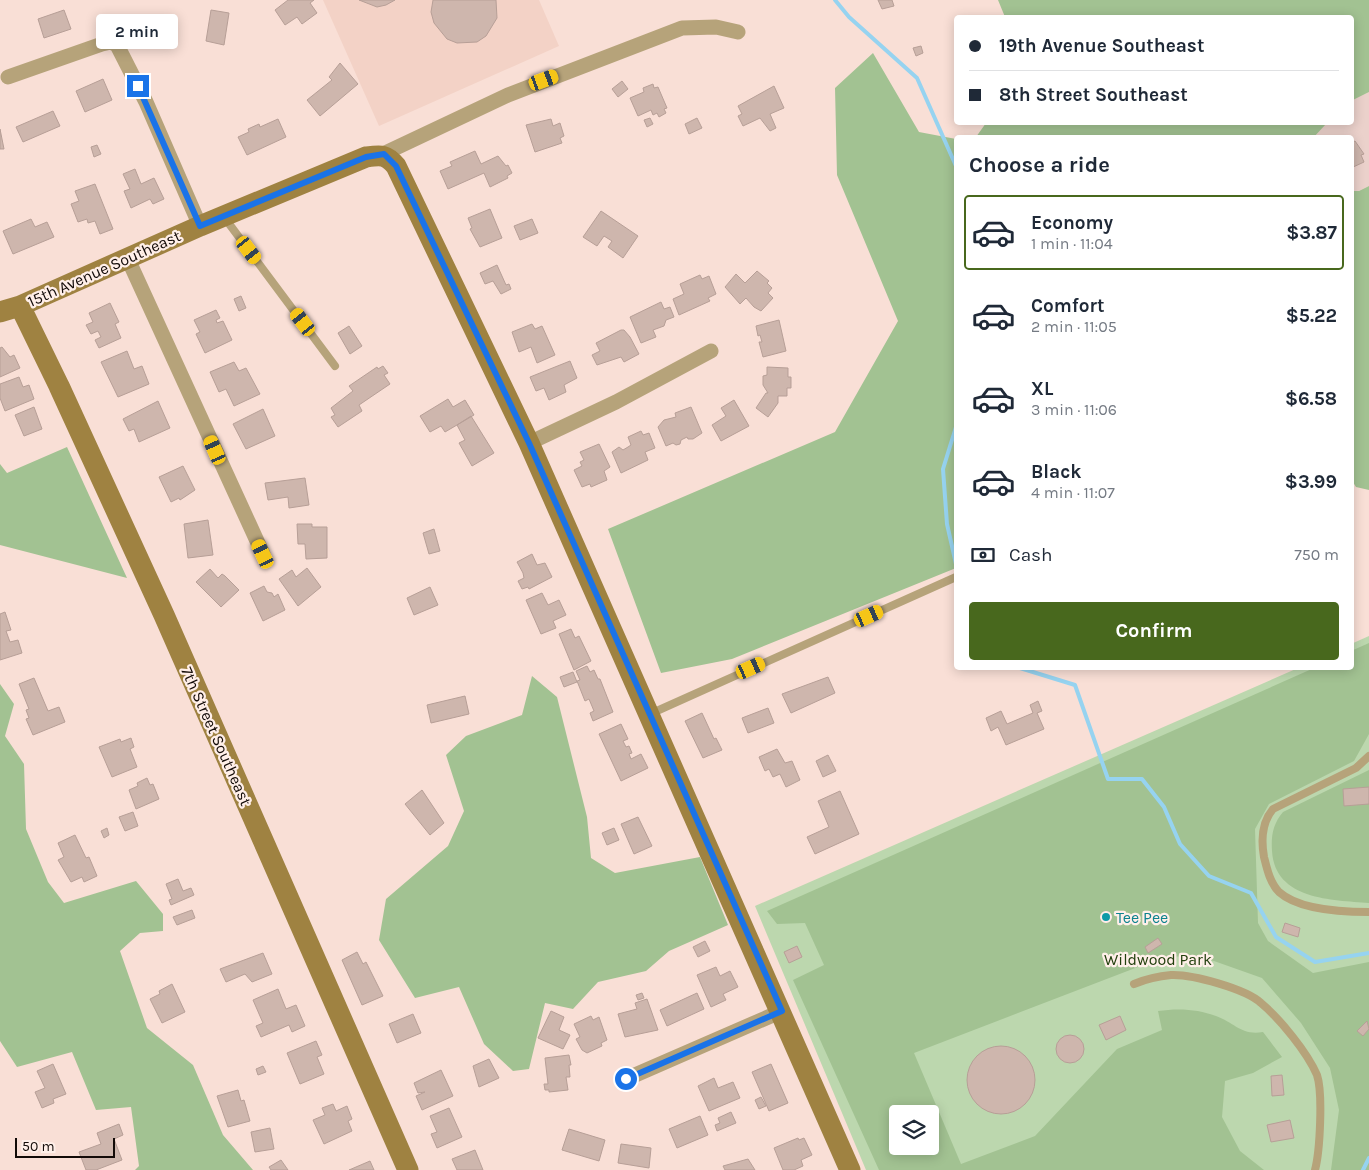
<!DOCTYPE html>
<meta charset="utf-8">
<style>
body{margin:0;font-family:Karla,sans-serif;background:#f6f6f7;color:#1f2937;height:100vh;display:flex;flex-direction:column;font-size:19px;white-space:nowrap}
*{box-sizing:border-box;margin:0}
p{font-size:16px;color:#747a83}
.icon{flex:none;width:28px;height:28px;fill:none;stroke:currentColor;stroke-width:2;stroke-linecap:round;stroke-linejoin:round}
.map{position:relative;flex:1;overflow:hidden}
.panel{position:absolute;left:954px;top:135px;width:400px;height:535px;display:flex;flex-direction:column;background:#fff;border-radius:5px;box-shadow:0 2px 12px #0003}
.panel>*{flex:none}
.hud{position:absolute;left:954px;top:15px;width:400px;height:110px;border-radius:5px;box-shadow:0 2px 12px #0003;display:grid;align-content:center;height:110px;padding:0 15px;background:#fff}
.fabs{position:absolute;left:889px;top:1105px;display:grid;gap:10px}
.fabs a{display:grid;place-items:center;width:50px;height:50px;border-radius:5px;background:#fff;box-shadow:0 2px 12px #0003;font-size:25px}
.scale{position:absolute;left:15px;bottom:12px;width:100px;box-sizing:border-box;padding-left:5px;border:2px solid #120a07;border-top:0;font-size:14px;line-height:18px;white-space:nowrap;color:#120a07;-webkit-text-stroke:4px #ffefe9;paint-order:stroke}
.end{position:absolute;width:22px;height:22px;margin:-11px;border:6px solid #1a73e8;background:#fff;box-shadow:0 0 0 2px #fff}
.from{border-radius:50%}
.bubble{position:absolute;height:35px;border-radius:5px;background:#fff;box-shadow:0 2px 12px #0003;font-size:16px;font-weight:700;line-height:35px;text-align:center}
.car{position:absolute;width:15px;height:30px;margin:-15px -8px;border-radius:6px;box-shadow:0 0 4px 1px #0007;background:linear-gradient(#f5c518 24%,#345 0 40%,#f5c518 0 76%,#345 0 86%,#f5c518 0)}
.hud b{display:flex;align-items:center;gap:18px;height:48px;font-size:19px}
.hud b+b{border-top:1px solid #e0e1e3}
.hud i{width:12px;height:12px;background:#1f2937}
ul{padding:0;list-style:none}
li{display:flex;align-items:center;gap:15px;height:75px;margin:0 10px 8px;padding:0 5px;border:2px solid transparent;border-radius:5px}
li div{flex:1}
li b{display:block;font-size:19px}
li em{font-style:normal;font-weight:700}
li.on{border-color:#48681d}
li>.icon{width:45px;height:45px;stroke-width:1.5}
h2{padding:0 15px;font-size:22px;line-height:60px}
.pay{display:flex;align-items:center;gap:12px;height:55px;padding:0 15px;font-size:19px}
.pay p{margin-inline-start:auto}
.cta{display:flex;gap:10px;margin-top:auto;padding:10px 15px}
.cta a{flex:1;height:58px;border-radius:5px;background:#48681d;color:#fff;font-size:20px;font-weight:700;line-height:58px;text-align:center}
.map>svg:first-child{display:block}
.commercial{fill:#ebd1cb}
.built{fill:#f3d2c6}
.green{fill:#bcd7ae;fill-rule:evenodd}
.forest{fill:#a2c292;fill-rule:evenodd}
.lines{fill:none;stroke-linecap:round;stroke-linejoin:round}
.stream{stroke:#96d3f0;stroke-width:4}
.building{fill:#ceb6ad;stroke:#b79f97}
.lane{stroke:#b6a37a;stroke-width:8}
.street{stroke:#b6a37a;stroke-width:15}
.secondary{stroke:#9f8241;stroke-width:21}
.route{stroke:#1a73e8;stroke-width:6}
.culture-dot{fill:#0f9aa8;stroke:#ffefe9;stroke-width:2}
.labels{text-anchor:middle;stroke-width:4.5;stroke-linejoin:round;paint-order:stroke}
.street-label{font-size:16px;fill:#120a07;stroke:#ffefe9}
.culture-label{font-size:16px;fill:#0d838f;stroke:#ffefe9;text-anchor:start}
.park-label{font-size:16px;fill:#223f0d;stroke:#ffefe9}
</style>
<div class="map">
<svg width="1369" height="1170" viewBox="0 0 1369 1170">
<rect width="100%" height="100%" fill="#f9dfd6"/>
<path class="commercial" d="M1369 92V186L1359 191H1351V138H1313L1327 123 1351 122V101Z"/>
<path class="built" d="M323 0H539L559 46 379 126Z"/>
<path class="green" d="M1369 636V1170H866L755 906 1298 668H1351V644ZM898 1114H930V1146H898Z"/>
<path class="forest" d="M998 0H1369V92L1351 101V18L1005 17Z
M873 53 919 132 956 139V568L732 659 661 673 608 529 835 432 898 321 837 175 835 88Z
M986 123 1327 122V123L1313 138 976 137Z
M1369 186V490L1356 487 1351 479V191H1359Z
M67 447 127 578 0 545V464L7 473Z
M1369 643V734L1354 761 1269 804 1255 829 1258 923 1268 941 1313 973 1369 962V1170H1331L1339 1110 1330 1068 1301 1023 1262 978 1214 961 1191 956 1164 957 914 1053 961 1164 1035 1136 1117 1049 1162 1030 1158 1011C1178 1008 1198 1009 1216 1016 1235 1023 1242 1036 1263 1032L1282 1057 1253 1073 1225 1081 1222 1117 1240 1151 1264 1170H879L793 980 824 965 805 923 777 924 767 911 1314 668H1351V651ZM898 1114H930V1146H898Z
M532 676 557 697 587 817 591 858 615 873 700 857 728 925 669 951 646 971 598 982 573 1009 545 1003 529 1069 513 1071 484 1044 459 987 415 998 379 940 386 899 448 846 464 811 446 755 466 736 522 715Z
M0 684 14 704 5 736 24 764 26 829 48 882 64 903 136 881 163 914V931L140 933 120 951 147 1028 193 1065 223 1135 253 1170H135L139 1166 131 1107 96 1110 72 1052 17 1067 0 1041Z
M1369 770V903C1332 900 1275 900 1272 851 1271 835 1273 824 1283 812Z"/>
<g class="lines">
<path class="stream" d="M835 0 849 17 917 78 956 166
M956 427 943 469 947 524 956 564
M1020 668 1075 685 1108 779H1142L1164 807 1180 844 1209 876 1251 893 1276 937 1315 962 1369 953
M1363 1170 1369 1158"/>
</g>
<path class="building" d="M288 0H314L310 3 317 13 302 24 297 17 285 25 275 10Z
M359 0H395L386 5 377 7Z
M433 0H496L497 18 486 36 477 42 457 43 447 39 434 23 431 12Z
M878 0H892L894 6 882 9Z
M64 10 71 29 44 38 38 19Z
M211 10 229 13 224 45 206 41Z
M921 46 923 53 916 56 913 48Z
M340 63 358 84 320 116 307 100 332 80 329 77Z
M103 79 112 100 85 112 76 91Z
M622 81 628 89 618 97 612 89Z
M653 84 654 88 658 87 667 108 664 109 666 113 659 117 657 113 653 115 651 110 638 116 630 98 644 92 643 88Z
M774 86 784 108 770 114 776 128 770 131 760 118 743 126 738 116 742 114 738 106Z
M53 111 60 126 23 142 16 127Z
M650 118 653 124 647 127 644 120Z
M697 118 702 128 689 134 685 124Z
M278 119 286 137 247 155 238 137 249 132 248 129 259 124 260 127Z
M551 119 553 126 560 123 564 136 560 138 562 143 535 152 526 125Z
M0 129 4 149H0Z
M1355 141 1364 154 1361 155 1364 162 1351 168V143Z
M97 145 101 154 94 157 91 147Z
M475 151 481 164 498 156 506 166 508 165 512 173 507 176 508 178 490 187 484 173 448 189 440 171 452 166 450 162Z
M135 169 141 184 154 178 164 199 153 204 150 199 131 208 124 191 130 189 123 174Z
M95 184 113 229 100 234 95 221 88 223 87 219 78 222 71 204 79 201 75 191Z
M490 209 502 238 480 247 470 229 472 228 468 218Z
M601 211 638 236 623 258 608 247 612 241 604 236 597 246 583 237Z
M31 219 35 227 47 222 54 237 13 254 3 231Z
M532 219 538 233 520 240 514 226Z
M497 265 506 285 509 284 511 289 501 294 493 281 485 284 480 273Z
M757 271 769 281 767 283 772 288 768 293 773 298 761 311 754 307 746 298 740 304 725 287 736 274 745 283Z
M700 275 702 279 709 276 716 294 708 298 710 301 679 315 673 299 684 294 680 284Z
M241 296 246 308 239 311 234 299Z
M661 302 664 309 670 307 674 317 666 320 664 326 653 330 656 337 641 343 630 317Z
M110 303 119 322 115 324 121 338 99 348 95 340 101 337 98 331 91 334 86 325 93 322 89 313Z
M216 310 220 318 216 320 217 323 223 321 232 340 205 353 196 334 200 332 194 320Z
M779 320 786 351 763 357 759 342H762L760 335 758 336 756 326Z
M532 324 535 329 542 326 555 355 537 363 531 347 519 352 512 332Z
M349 326 362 346 350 354 338 333Z
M621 330H624L630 337 639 354 624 362 621 357 597 365 592 355 600 351 596 343Z
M2 347 10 357 14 355 20 368 0 377V348Z
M127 351 134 369 142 366 149 384 118 397 101 362Z
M570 361 577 378 564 385 566 392 549 400 544 388 536 391 530 377Z
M234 362 239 371 246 368 260 394 234 406 226 389 219 392 210 372Z
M383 366 388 373 384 375 390 384 359 405 362 411 338 427 331 417 335 415 331 408 353 391 349 386 377 367 378 369Z
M767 367 788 368V377H791V388H787V396H778V403L768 417 756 408 766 393H768L763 385V376L767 375Z
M19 377 23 387 29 385 34 399 5 411 0 398V384Z
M448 399 453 407 465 400 474 415 445 432 441 426 430 432 420 416Z
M734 400 749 426 721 441 712 425 726 416 721 408Z
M158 401 170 428 139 442 134 429 129 431 123 419Z
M34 407 42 429 24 436 15 415Z
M691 407 702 433 693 439H688L687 437 681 440 680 444 676 445 673 443 666 446 658 427 664 420 676 417 675 413Z
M263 409 275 436 246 449 233 424Z
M471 416 494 453 472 466 459 443 465 440 457 425Z
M641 431 643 435 649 433 655 448 645 452 648 460 621 473 612 452 619 447 623 450 628 447 631 445 628 437Z
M599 444 610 467 604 471 607 480 591 487 590 484 582 487 574 470 582 466 580 462 584 460 580 452Z
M183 466 195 490 180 500 179 498 171 502 159 477Z
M305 478 309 505 289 508 288 497 268 500 265 483Z
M208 520 213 555 188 558 184 524Z
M297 524H312V527H327V558L306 559 305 544H298Z
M434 529 440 551 429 554 423 533Z
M532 554 537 565 545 563 552 577 529 589 528 587 522 589 518 581 524 578 523 573 517 562Z
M307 568 321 587 298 606 279 579 292 570 296 577Z
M210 569 218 578 222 574 225 576 239 590 221 607 196 582Z
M264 586 267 592 272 593 274 597 278 594 285 610 263 621 250 593Z
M430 587 438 605 414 615 407 598Z
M542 593 548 605 559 600 566 615 553 621 556 628 541 634 526 600Z
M5 612 11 630 6 631 10 642 18 640 22 653 0 660V614Z
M571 629 575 638 579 636 591 661 574 670 559 634Z
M587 666 590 672 594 670 598 679H600L613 712 593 721 590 713 594 711 589 699 585 701 577 681 580 680 576 671Z
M573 672 577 682 564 687 560 677Z
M828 677 835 693 791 713 782 694Z
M34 678 48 711 59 707 65 722 33 735 26 719 29 718 26 710 29 709 19 684Z
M465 696 469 714 431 723 427 705Z
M1038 701 1042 711 1037 713 1044 729 1006 745 998 727 991 731 986 718 1001 711 1007 724 1033 713 1030 705Z
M768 708 774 723 748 733 742 718Z
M702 713 714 739 716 738 722 750 703 758 685 721Z
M621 724 628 739 623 741 626 747 629 746 632 753 629 754 631 759 641 754 648 768 621 781 599 734Z
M131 738 134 747 130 749 137 767 112 777 99 747 120 739 121 742Z
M777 749 785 763 792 761 800 780 786 787 780 774 773 777 769 769 765 771 759 757Z
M828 755 836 771 823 777 816 761Z
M147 778 150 785 153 784 159 799 136 809 129 790 138 786 137 783Z
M1369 787V804L1344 806 1343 789Z
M422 790 444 823 430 835 405 804Z
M840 791 859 834 815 854 807 837 829 827 818 801Z
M133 812 138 826 125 831 119 817Z
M638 817 652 846 634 854 621 824Z
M107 828 109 835 104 838 101 831Z
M614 828 619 840 607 845 602 833Z
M75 835 86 858 89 857 97 876 84 882 82 877 71 882 58 860 64 857 58 843Z
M178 879 183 891 191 888 194 895 171 905 169 900 172 899 166 884Z
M192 910 195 918 177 925 173 917Z
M1100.5 917a5.5 5.5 0 1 1 11 0a5.5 5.5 0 1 1-11 0Z
M1285 923 1300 928 1298 937 1282 932Z
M1158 938 1162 944 1148 953 1145 947Z
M705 941 710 951 698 957 693 947Z
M797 946 802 957 789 963 784 952Z
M357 952 363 964 366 962 383 996 362 1005 342 960Z
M263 953 272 974 252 982 245 974 226 982 220 969Z
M716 967 720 976 730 971 738 987 723 994 726 1000 711 1007 697 975Z
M172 984 185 1012 162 1023 150 999 160 994 159 991Z
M278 989 286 1009 296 1005 305 1026 292 1032 289 1025 261 1037 256 1026 263 1023 253 1000Z
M642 993 644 998 638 1000 636 995Z
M697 993 704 1009 667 1026 660 1010Z
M647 999 658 1030 625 1037 618 1014 637 1009 635 1003Z
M551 1011 564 1017 559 1030 570 1035 563 1049 538 1038Z
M413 1014 421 1033 397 1043 389 1024Z
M591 1016 593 1020 599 1017 607 1040 601 1043 602 1046 587 1053 582 1050 576 1039 580 1037 574 1024Z
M1120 1016 1126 1030 1106 1040 1099 1025Z
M1367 1021 1369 1029 1363 1036 1357 1031Z
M1056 1049a14 14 0 1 1 28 0a14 14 0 1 1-28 0Z
M316 1041 322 1055 317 1057 324 1074 300 1084 287 1053Z
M967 1080a34 34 0 1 1 68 0a34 34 0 1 1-68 0Z
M569 1055 571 1065H569L570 1077H566L568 1090 549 1092V1090H545L544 1084H548L545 1058Z
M489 1059 499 1078 479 1087 473 1066Z
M53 1064 66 1094 53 1099 54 1103 42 1108 35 1092 45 1088 37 1071Z
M771 1064 788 1103 769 1111 752 1072Z
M263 1066 266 1072 258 1075 256 1069Z
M441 1070 453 1096 422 1110 416 1096 425 1092 418 1093 414 1083Z
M1282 1075 1284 1095 1272 1096 1271 1076Z
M714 1078 718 1088 733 1082 740 1098 709 1111 698 1086Z
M238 1090 241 1101 244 1100 250 1121 228 1127 217 1096Z
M761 1097 766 1106 759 1109 755 1100Z
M333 1104 336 1111 347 1106 352 1119 348 1121 352 1131 324 1144 313 1120 325 1115 322 1108Z
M449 1108 462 1137 437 1148 431 1134 437 1132 430 1116Z
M731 1112 736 1123 717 1131 715 1125 720 1123 718 1118Z
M700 1116 708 1135 677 1148 669 1129Z
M1290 1120 1294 1138 1271 1142 1267 1125Z
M119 1124 123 1135 114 1139 122 1160 96 1170H86L79 1152 101 1144 97 1133Z
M270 1128 274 1149 255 1152 251 1132Z
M569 1129 605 1140 599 1161 562 1150Z
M798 1138 799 1140 804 1138 812 1155 801 1160 803 1166 794 1170H783L774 1148Z
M621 1144 651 1148 649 1168 618 1163Z
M475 1150 483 1170H457L452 1159Z
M748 1159 755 1170H725L723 1166Z
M281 1160 288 1170H271L269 1167Z
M370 1161 374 1170H349Z"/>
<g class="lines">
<path class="lane" d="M224 217 335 366
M650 714 956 577
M1369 756 1356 768 1273 809C1262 822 1261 840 1264 857 1267 869 1270 883 1279 892 1299 910 1344 912 1369 912
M1134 984C1146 979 1159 976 1171 975 1192 974 1246 989 1261 1003 1280 1019 1307 1052 1317 1075 1323 1093 1320 1151 1315 1170"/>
<path class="street" d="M8 77 102 44 111 42 117 45 146 102 200 226
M383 154 508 95 682 28 716 27 738 32
M127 257 263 554
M529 443 616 402 711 351
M626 1079 782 1011"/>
<path class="secondary" d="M20 306 59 386 164 615 408 1170
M0 312 20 306 200 226 366 157C381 155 386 154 396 166L529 443 850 1170"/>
</g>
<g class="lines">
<path class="route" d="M138 86 200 226 366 157 384 154 396 166 529 443 782 1011 626 1079"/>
</g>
<circle class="culture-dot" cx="1106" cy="917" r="5"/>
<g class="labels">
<g class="street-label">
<text transform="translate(104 268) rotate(-24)" y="6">15th Avenue Southeast</text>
<text transform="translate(217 736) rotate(66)" y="6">7th Street Southeast</text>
</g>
<g class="culture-label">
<text x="1116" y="923">Tee Pee</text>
</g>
<g class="park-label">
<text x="1158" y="965">Wildwood Park</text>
</g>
</g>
</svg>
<div class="fabs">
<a><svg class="icon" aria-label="layers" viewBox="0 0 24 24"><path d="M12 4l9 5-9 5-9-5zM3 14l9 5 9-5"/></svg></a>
</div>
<div class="scale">50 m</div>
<i class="end from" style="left:626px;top:1079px"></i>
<i class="end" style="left:138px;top:86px"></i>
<div class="bubble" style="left:96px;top:14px;width:82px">2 min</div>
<i class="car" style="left:544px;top:80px;rotate:70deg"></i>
<i class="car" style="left:249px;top:250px;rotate:143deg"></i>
<i class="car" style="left:303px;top:322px;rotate:323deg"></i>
<i class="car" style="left:215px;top:450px;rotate:336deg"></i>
<i class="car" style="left:263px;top:554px;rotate:335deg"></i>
<i class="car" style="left:869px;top:616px;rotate:66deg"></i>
<i class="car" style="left:751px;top:668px;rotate:66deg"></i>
<div class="hud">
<b><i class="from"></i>19th Avenue Southeast</b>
<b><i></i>8th Street Southeast</b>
</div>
<section class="panel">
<h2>Choose a ride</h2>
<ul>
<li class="on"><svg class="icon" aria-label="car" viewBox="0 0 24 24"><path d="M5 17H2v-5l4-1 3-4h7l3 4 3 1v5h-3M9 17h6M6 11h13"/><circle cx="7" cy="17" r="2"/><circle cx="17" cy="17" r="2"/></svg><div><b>Economy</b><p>1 min · 11:04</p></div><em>$3.87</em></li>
<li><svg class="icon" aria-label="car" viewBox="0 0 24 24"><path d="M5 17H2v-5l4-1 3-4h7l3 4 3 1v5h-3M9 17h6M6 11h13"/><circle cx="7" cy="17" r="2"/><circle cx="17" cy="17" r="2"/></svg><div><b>Comfort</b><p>2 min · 11:05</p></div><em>$5.22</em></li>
<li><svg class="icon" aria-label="car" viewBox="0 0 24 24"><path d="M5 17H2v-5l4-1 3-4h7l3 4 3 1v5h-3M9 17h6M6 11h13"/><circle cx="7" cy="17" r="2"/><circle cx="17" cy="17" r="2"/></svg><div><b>XL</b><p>3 min · 11:06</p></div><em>$6.58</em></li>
<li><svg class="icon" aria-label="car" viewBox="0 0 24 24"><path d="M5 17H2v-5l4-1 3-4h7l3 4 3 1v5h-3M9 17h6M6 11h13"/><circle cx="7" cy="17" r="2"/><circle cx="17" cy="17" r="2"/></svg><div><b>Black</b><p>4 min · 11:07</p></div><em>$3.99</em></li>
</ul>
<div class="pay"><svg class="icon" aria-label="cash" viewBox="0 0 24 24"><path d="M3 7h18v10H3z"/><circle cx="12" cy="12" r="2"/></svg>Cash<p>750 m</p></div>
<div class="cta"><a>Confirm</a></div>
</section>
</div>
